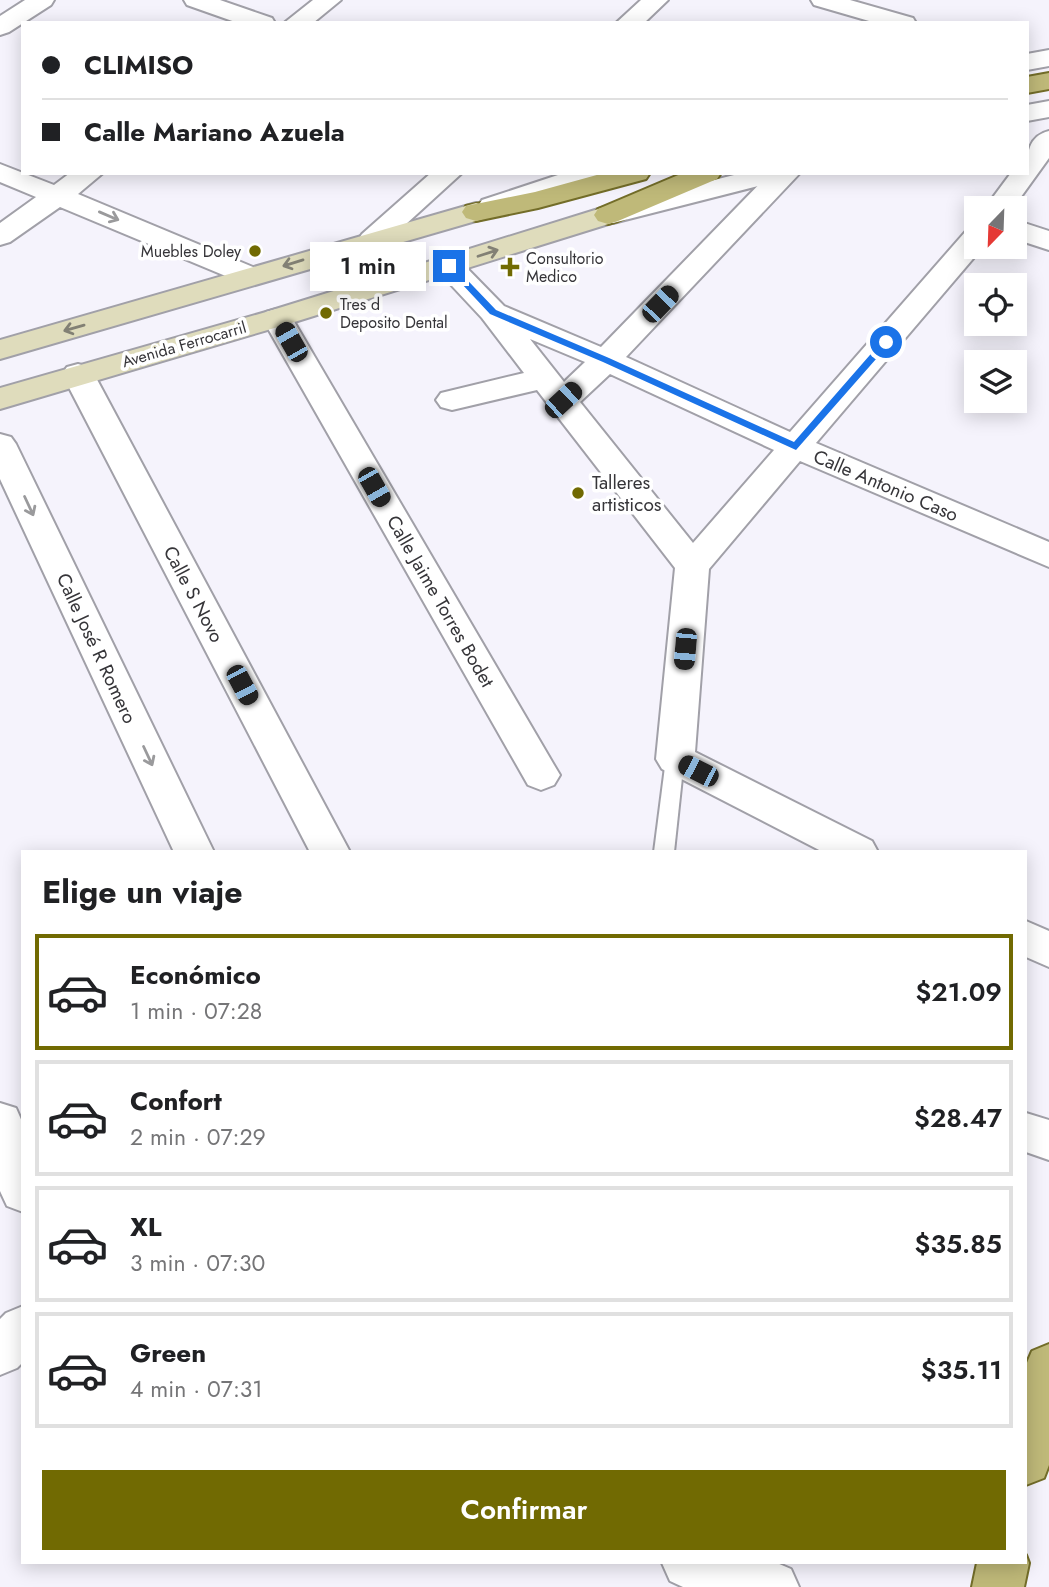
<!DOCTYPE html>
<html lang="es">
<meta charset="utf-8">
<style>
body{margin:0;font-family:Jost,sans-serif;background:#f6f6f6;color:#202124;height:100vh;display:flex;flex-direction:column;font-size:26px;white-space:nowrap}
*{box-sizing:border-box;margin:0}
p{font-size:23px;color:#757577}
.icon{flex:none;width:38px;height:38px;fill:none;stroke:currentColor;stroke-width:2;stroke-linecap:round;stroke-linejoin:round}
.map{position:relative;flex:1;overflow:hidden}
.drawer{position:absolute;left:21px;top:850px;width:1006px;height:714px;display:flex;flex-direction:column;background:#fff;border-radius:0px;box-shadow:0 4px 18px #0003}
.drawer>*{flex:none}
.banner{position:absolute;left:21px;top:21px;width:1008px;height:154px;border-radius:0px;box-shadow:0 4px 18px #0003;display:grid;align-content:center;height:154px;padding:0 21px;background:#fff}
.needle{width:46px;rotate:203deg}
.buttons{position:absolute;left:964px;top:196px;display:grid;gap:14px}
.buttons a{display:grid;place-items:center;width:63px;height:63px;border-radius:0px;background:#fff;box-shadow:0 4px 18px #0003;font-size:35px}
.end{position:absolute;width:32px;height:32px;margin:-16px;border:9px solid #1a73e8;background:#fff;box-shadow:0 0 0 4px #fff}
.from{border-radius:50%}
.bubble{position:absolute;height:49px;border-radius:0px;background:#fff;box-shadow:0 4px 18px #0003;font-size:23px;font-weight:600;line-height:49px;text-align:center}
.car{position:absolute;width:21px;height:42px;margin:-21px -10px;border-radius:9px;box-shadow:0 0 5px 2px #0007;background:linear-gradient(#222 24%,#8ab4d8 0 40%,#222 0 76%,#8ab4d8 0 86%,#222 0)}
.banner b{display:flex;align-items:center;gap:24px;height:66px;font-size:26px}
.banner b+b{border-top:2px solid #e0e0e0}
.banner i{width:18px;height:18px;background:#202124}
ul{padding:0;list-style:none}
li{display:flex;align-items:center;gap:21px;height:116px;margin:0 14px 10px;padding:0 7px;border:4px solid #e0e0e0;border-radius:0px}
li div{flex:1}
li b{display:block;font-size:26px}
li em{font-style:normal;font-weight:600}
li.selected{border-color:#716a02}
li>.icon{width:63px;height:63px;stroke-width:1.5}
h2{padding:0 21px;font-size:32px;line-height:84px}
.cta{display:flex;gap:14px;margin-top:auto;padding:14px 21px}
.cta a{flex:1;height:80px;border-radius:0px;background:#716a02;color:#fff;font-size:28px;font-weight:600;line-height:80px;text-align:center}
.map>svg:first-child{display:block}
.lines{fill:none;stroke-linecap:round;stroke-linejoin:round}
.service-casing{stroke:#a1a0a8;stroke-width:4}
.minor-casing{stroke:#a1a0a8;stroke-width:4}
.tertiary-casing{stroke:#a1a0a8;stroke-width:4}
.secondary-casing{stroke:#a1a0a8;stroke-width:4}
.primary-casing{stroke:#736d29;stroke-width:4}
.service{fill:#fff;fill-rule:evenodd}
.minor{fill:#fff;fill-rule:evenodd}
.tertiary{fill:#fff;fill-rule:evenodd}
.secondary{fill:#dfdcbc;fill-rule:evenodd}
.primary{fill:#bfb979;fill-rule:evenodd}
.oneway{stroke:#9a9a9c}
.oneway2{stroke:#828074}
.route{fill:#1a73e8}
.poi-dot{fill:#716a02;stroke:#fff;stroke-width:2.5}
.labels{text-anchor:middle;stroke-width:7;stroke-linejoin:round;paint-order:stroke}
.far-poi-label{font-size:16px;fill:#363539;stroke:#fff;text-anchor:start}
.far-street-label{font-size:16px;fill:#363539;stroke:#fff}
.poi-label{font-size:19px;fill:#363539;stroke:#fff;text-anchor:start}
.street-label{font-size:19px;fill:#363539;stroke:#fff}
</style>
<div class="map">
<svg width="1049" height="1587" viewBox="0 0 1049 1587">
<rect width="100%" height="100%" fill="#f5f3fc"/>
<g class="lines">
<defs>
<path id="service" d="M675 752 682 754 684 759 674 852H654L666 759 668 754Z"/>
<path id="minor" d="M25 0H54L51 5 9 32 0 35V16Z
M184 0H220L272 18 275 23H238L187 5Z
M313 0H341L313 23H284Z
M641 0H668L644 23H616Z
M811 0H850L913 18 916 23H876L814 5Z
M1049 131V158L1013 208H985L1011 173H1027C1027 154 1028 136 1049 131Z
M0 164 54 185 70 173H103L78 194 260 270 265 276 260 282 250 285 240 282 60 207 10 242 0 245V223L36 197 0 182Z
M431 173H462L382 246 372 249 362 246 358 240 362 234Z
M770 173H800L626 357 790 432 966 231 976 228V247H983L816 443 1049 542V567L800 461 709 569 695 752 872 841 878 852H823L662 769 656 759 675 568 537 390 452 410 441 407 436 400 441 393 524 373 482 318 439 272 434 266 439 260 449 257 459 260 504 306 601 347ZM530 339 585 362 564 382ZM610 374 774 450 693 543 580 402Z
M1015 220 1049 231V250L1015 239Z
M277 309 288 312 292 318 554 765 560 775 554 785 541 790 528 785 262 318 266 312Z
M78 364 89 367 94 374 350 852H310L62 374 67 367Z
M0 434 11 437 16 444 214 852H174L0 479Z
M1026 921 1049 931V967L1026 957Z
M0 1103 16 1108 23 1124V1212L7 1206 0 1191Z
M1026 1113 1049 1120V1160L1026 1152Z
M23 1306V1362L17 1368 0 1375V1319L6 1313Z
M662 1563H777L791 1569 799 1587H683L670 1581Z"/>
<path id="tertiary" d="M1049 50V66L1027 70V54Z
M1049 101V117L1027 121V105Z
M564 173H607L603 179 502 212 492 215 482 212 478 206 482 200Z
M742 173H790L786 179 613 223 603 220 599 214 603 208Z"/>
<path id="secondary" d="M476 203 486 206 490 212 486 218 0 359V340Z
M608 206 618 209 622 215 618 221 288 324 0 409V388L266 312Z"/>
<path id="primary" d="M1049 73V89L1027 93V77Z
M604 173H650L646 179 538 208 476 221 466 218 462 212 466 206 535 192Z
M683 173H721L717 179 618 221 608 224 598 221 594 215 598 209Z
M1049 1344V1465L1044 1478 1026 1485V1365L1032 1351Z
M1026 1555 1029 1563 1024 1587H972L977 1563H1026Z"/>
</defs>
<use href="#service" class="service-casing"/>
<use href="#minor" class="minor-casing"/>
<use href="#tertiary" class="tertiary-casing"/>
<use href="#secondary" class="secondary-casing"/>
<use href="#primary" class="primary-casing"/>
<use href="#service" class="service"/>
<use href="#minor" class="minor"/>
<use href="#tertiary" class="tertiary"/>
<use href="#secondary" class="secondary"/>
<use href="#primary" class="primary"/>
</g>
<defs><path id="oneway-shaft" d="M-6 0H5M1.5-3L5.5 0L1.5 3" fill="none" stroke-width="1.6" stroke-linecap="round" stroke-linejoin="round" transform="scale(1.75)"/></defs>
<g class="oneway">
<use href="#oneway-shaft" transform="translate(109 216) rotate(23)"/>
<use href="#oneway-shaft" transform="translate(29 506) rotate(65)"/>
<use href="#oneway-shaft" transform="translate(148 756) rotate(65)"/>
</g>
<g class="oneway2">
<use href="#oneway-shaft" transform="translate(488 253) rotate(-18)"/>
<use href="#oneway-shaft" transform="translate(293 263) rotate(163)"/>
<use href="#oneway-shaft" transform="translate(74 328) rotate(164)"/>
</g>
<path class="route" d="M446 264H452L496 310 609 358 794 442 883 340 891 342 796 450 603 362 490 314 446 267Z"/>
<g class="poi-dot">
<circle cx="255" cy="251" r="7"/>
<path d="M506.5 256.5h7v7h7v7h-7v7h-7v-7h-7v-7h7z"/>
<circle cx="326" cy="313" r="7"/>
<circle cx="578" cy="493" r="7"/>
</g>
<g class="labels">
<g class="far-poi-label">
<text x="241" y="257" text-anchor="end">Muebles Doley</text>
<text x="526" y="264">Consultorio<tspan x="526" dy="18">Medico</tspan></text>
<text x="340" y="310">Tres d<tspan x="340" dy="18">Deposito Dental</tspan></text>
</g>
<g class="far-street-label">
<text transform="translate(184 344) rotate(-16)" y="6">Avenida Ferrocarril</text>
</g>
<g class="poi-label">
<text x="592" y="489">Talleres<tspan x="592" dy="22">artisticos</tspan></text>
</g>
<g class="street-label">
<text transform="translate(886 485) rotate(23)" y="7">Calle Antonio Caso</text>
<text transform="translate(194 594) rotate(62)" y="7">Calle S Novo</text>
<text transform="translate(441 601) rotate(60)" y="7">Calle Jaime Torres Bodet</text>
<text transform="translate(97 648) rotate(65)" y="7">Calle José R Romero</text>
</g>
</g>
</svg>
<div class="buttons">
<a><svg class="needle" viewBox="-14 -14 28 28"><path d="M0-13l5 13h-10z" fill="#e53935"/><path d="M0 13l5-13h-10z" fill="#757577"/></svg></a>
<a><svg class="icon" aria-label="locate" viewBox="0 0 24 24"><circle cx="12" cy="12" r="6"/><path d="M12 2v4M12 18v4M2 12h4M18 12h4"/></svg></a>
<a><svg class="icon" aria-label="layers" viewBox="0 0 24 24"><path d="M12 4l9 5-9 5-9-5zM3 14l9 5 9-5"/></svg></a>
</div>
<i class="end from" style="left:886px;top:342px"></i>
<i class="end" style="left:449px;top:266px"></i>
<div class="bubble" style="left:310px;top:242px;width:116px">1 min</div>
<i class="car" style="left:660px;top:304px;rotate:44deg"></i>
<i class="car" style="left:291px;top:342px;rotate:330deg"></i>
<i class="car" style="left:563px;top:400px;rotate:47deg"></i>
<i class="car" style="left:374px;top:487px;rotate:150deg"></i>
<i class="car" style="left:685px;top:649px;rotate:185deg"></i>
<i class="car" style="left:242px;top:685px;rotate:152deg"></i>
<i class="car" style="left:698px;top:771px;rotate:297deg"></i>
<div class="banner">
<b><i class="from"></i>CLIMISO</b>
<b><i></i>Calle Mariano Azuela</b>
</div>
<section class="drawer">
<h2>Elige un viaje</h2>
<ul>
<li class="selected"><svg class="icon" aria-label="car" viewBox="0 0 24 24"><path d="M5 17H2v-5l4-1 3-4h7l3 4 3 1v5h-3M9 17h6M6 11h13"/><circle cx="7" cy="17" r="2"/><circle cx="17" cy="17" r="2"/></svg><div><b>Económico</b><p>1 min · 07:28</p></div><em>$21.09</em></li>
<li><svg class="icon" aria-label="car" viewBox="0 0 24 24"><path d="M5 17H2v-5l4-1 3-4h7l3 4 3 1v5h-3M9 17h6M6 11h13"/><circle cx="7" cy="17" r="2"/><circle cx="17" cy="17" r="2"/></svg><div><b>Confort</b><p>2 min · 07:29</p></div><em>$28.47</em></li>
<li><svg class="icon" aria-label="car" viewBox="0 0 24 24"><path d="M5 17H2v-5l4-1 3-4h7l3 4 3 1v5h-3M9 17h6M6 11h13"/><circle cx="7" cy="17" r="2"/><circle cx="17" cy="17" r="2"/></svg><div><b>XL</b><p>3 min · 07:30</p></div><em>$35.85</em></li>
<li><svg class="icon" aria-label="car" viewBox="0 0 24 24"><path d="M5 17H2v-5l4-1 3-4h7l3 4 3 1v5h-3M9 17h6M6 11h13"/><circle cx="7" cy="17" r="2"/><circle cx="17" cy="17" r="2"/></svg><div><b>Green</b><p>4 min · 07:31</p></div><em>$35.11</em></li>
</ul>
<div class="cta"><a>Confirmar</a></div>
</section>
</div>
